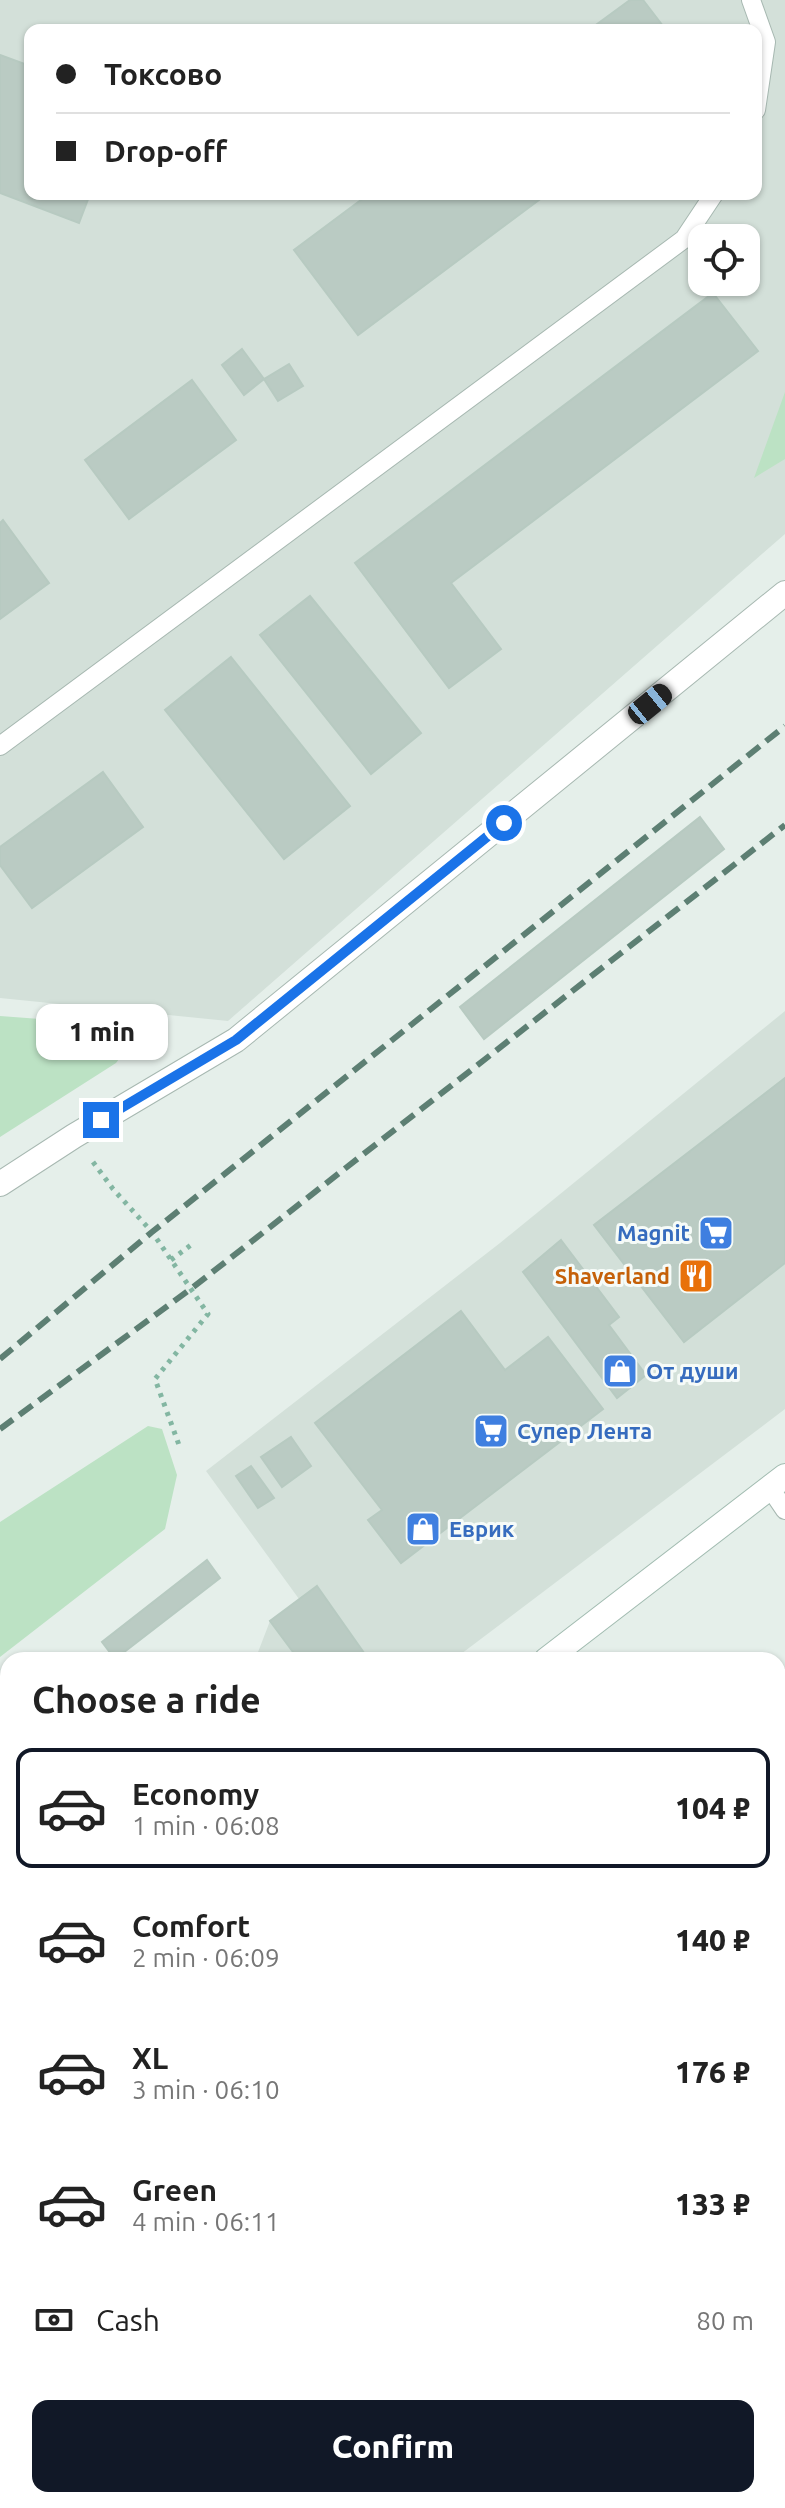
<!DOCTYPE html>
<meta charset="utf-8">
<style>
body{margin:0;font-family:Ubuntu,sans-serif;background:#f6f6f6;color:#222;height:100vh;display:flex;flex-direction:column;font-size:30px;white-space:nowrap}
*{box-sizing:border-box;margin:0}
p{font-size:26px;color:#767676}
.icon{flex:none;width:44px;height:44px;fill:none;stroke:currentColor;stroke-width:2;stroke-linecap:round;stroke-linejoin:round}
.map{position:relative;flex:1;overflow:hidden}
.drawer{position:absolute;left:0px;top:1652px;width:786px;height:856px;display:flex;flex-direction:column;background:#fff;border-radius:24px 24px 0 0;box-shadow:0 2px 6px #0004}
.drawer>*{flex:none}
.guide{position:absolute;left:24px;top:24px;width:738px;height:176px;border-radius:16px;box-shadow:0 2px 6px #0004;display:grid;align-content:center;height:176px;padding:0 32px;background:#fff}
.fabs{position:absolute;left:688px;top:224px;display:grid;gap:16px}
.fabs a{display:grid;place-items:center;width:72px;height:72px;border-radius:16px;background:#fff;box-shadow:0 2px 6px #0004;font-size:40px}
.end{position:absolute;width:36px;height:36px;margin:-18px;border:10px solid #1a73e8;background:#fff;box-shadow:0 0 0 4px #fff}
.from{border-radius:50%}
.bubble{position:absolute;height:56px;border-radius:16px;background:#fff;box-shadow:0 2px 6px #0004;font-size:26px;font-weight:800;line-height:56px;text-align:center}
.car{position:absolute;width:24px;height:48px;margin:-24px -12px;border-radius:10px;box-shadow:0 0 6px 2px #0007;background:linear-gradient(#222 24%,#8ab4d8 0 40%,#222 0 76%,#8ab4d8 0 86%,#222 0)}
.guide b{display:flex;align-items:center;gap:28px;height:76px;font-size:30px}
.guide b+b{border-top:2px solid #e0e0e0}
.guide i{width:20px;height:20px;background:#222}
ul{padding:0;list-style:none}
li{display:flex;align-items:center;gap:24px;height:120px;margin:0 16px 12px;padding:0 16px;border:4px solid transparent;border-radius:16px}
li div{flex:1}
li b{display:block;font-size:30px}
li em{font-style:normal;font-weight:800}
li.on{border-color:#111827}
li>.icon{width:72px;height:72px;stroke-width:1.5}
h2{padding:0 32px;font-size:36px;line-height:96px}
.pay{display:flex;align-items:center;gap:20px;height:88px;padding:0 32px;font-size:30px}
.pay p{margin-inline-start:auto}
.primary-button{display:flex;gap:16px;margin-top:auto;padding:16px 32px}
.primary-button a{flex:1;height:92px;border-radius:16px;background:#111827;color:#fff;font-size:32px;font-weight:800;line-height:92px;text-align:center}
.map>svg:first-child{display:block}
.built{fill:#d3e0d9;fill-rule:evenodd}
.green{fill:#bce2c4}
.building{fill:#bacbc3;stroke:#b7cac1;stroke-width:2}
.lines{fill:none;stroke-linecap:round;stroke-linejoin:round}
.lane-casing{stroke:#a7b8b1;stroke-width:20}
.street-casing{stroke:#a7b8b1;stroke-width:26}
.secondary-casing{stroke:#a2bcb1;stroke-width:26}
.path{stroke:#83b6a2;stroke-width:5;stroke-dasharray:4 6;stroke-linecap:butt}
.lane{stroke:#fff;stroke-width:18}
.street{stroke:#fff;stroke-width:24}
.secondary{stroke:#fff;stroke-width:24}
.rail{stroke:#5d7f73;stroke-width:6;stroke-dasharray:16 8;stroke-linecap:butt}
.route{stroke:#1a73e8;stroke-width:10}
.labels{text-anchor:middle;stroke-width:6;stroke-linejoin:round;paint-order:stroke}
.shop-label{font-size:22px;font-weight:bold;fill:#366cbe;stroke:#f6fbf8;text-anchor:start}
.food-label{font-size:22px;font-weight:bold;fill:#c56008;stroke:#f6fbf8;text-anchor:end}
</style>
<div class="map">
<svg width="785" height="2508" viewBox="0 0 785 2508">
<rect width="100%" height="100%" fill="#e5efea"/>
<path class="built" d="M0 0H785V534L228 1021 0 998ZM30 30H756V194H30ZM702 238H746V282H702Z
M785 1011V1409L453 1660H255L270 1621 299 1599 206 1471 500 1243Z"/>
<path class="green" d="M785 392V459L754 478Z
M0 1016 107 1024 124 1031 129 1046 116 1063 0 1137Z
M148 1426 162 1429 177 1475 165 1529 0 1657V1522Z
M8 1815V2039L0 2044V1821Z
M8 2133V2341L0 2335V2138Z"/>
<path class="building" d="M630 0H643L666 30H589Z
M0 55 30 66V194H90L79 223 0 193Z
M369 194H547L358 335 294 250Z
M713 293 758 351 451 583 501 649 449 688 355 563Z
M242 349 264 379 244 395 222 365Z
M289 364 303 386 278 401 264 379Z
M192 380 236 440 129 519 85 460Z
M3 520 49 583 0 619V523Z
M310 596 421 733 371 774 260 635Z
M231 657 350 806 284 859 165 710Z
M103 772 143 827 32 908 0 865V847Z
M700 817 724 849 484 1039 460 1007Z
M785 1078V1263L684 1342 594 1225Z
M561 1240 619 1317 609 1325 646 1375 617 1398 523 1272Z
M461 1311 505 1370 548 1337 603 1409 401 1563 368 1520 382 1510 315 1423Z
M291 1437 311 1466 282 1487 261 1457Z
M251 1466 274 1498 258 1508 236 1476Z
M207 1560 220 1578 115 1659 102 1642Z
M317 1586 369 1660H299L270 1621Z
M785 1669V1769L778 1773V1673Z
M8 1716V1740L0 1746V1722Z
M781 1871 785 1878V1923L778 1928V1873Z
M785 2139V2242L778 2246V2143Z
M778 2247 785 2258V2370L778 2374Z"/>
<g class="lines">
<defs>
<path id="lane" d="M751 0 766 42 756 110
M0 746 684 239 714 194
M770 1488 785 1510
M0 2398 8 2392
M778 2460 785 2456
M273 2508 286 2500
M574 2508 587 2500"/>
<path id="street" d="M0 1184 74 1136 236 1040 785 593"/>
<path id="secondary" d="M546 1660 785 1476
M0 2100 8 2095
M0 2373 8 2380
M129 2500 136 2508"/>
</defs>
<use href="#lane" class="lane-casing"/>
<use href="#street" class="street-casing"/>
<use href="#secondary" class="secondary-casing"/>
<path class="path" d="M93 1162 113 1189 152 1232 208 1314 155 1379 179 1445
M171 1260 191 1245
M778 2066 785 2062
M0 2314 8 2311
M0 2327 8 2333
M778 2416 785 2413"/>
<use href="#lane" class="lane"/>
<use href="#street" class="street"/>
<use href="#secondary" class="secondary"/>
<path class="rail" d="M0 1359 152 1232 785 726
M0 1429 192 1288 785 825"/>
</g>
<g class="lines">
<path class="route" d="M101 1120 236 1040 504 823"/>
</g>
<defs>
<symbol id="supermarket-square" viewBox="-11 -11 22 22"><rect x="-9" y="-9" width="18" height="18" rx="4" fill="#3f7fe0" stroke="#f6fbf8"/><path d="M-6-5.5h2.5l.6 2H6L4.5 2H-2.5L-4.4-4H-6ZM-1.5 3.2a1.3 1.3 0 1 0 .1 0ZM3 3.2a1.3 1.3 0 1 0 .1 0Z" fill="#fff"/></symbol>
<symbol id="restaurant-square" viewBox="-11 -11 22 22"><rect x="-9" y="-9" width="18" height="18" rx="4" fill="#e8710a" stroke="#f6fbf8"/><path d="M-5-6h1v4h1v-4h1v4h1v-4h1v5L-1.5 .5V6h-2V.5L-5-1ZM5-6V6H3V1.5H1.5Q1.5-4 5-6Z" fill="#fff"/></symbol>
<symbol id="shop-square" viewBox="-11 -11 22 22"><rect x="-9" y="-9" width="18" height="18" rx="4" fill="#3f7fe0" stroke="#f6fbf8"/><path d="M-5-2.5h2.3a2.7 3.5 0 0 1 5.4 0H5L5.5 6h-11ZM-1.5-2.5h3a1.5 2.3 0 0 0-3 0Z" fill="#fff"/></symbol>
</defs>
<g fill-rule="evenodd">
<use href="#supermarket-square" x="696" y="1213" width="40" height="40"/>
<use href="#restaurant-square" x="676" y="1256" width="40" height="40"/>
<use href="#shop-square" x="600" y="1351" width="40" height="40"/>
<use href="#supermarket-square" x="471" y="1411" width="40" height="40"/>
<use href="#shop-square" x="403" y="1509" width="40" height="40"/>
</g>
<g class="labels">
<g class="shop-label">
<text x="690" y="1241" text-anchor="end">Magnit</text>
<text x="646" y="1379">От души</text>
<text x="517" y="1439">Супер Лента</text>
<text x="449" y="1537">Еврик</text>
</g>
<g class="food-label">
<text x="670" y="1284">Shaverland</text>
</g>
</g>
</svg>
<div class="fabs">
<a><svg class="icon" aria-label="locate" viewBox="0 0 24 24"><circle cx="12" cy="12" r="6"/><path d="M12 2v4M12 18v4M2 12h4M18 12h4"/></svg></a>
</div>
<i class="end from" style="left:504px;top:823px"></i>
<i class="end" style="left:101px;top:1120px"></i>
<div class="bubble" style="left:36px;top:1004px;width:132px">1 min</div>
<i class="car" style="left:650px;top:704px;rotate:51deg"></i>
<div class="guide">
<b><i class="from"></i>Токсово</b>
<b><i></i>Drop-off</b>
</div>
<section class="drawer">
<h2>Choose a ride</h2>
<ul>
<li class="on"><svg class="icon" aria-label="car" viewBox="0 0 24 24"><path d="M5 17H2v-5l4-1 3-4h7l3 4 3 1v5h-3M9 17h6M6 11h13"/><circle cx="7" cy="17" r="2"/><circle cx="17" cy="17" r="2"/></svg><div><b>Economy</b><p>1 min · 06:08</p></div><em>104 ₽</em></li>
<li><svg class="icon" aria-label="car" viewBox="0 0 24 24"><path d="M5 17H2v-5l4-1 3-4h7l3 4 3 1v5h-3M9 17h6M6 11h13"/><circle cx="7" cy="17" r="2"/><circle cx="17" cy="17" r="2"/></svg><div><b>Comfort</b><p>2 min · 06:09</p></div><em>140 ₽</em></li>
<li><svg class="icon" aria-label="car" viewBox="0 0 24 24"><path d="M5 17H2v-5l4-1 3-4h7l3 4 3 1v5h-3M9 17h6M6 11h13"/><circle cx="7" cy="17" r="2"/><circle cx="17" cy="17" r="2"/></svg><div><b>XL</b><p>3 min · 06:10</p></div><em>176 ₽</em></li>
<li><svg class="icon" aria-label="car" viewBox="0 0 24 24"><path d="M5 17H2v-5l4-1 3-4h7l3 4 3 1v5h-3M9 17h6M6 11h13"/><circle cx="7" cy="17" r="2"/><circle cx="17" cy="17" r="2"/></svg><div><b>Green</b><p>4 min · 06:11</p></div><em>133 ₽</em></li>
</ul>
<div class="pay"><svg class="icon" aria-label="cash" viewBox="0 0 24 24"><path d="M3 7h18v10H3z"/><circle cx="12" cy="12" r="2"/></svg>Cash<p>80 m</p></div>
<div class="primary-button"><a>Confirm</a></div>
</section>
</div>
